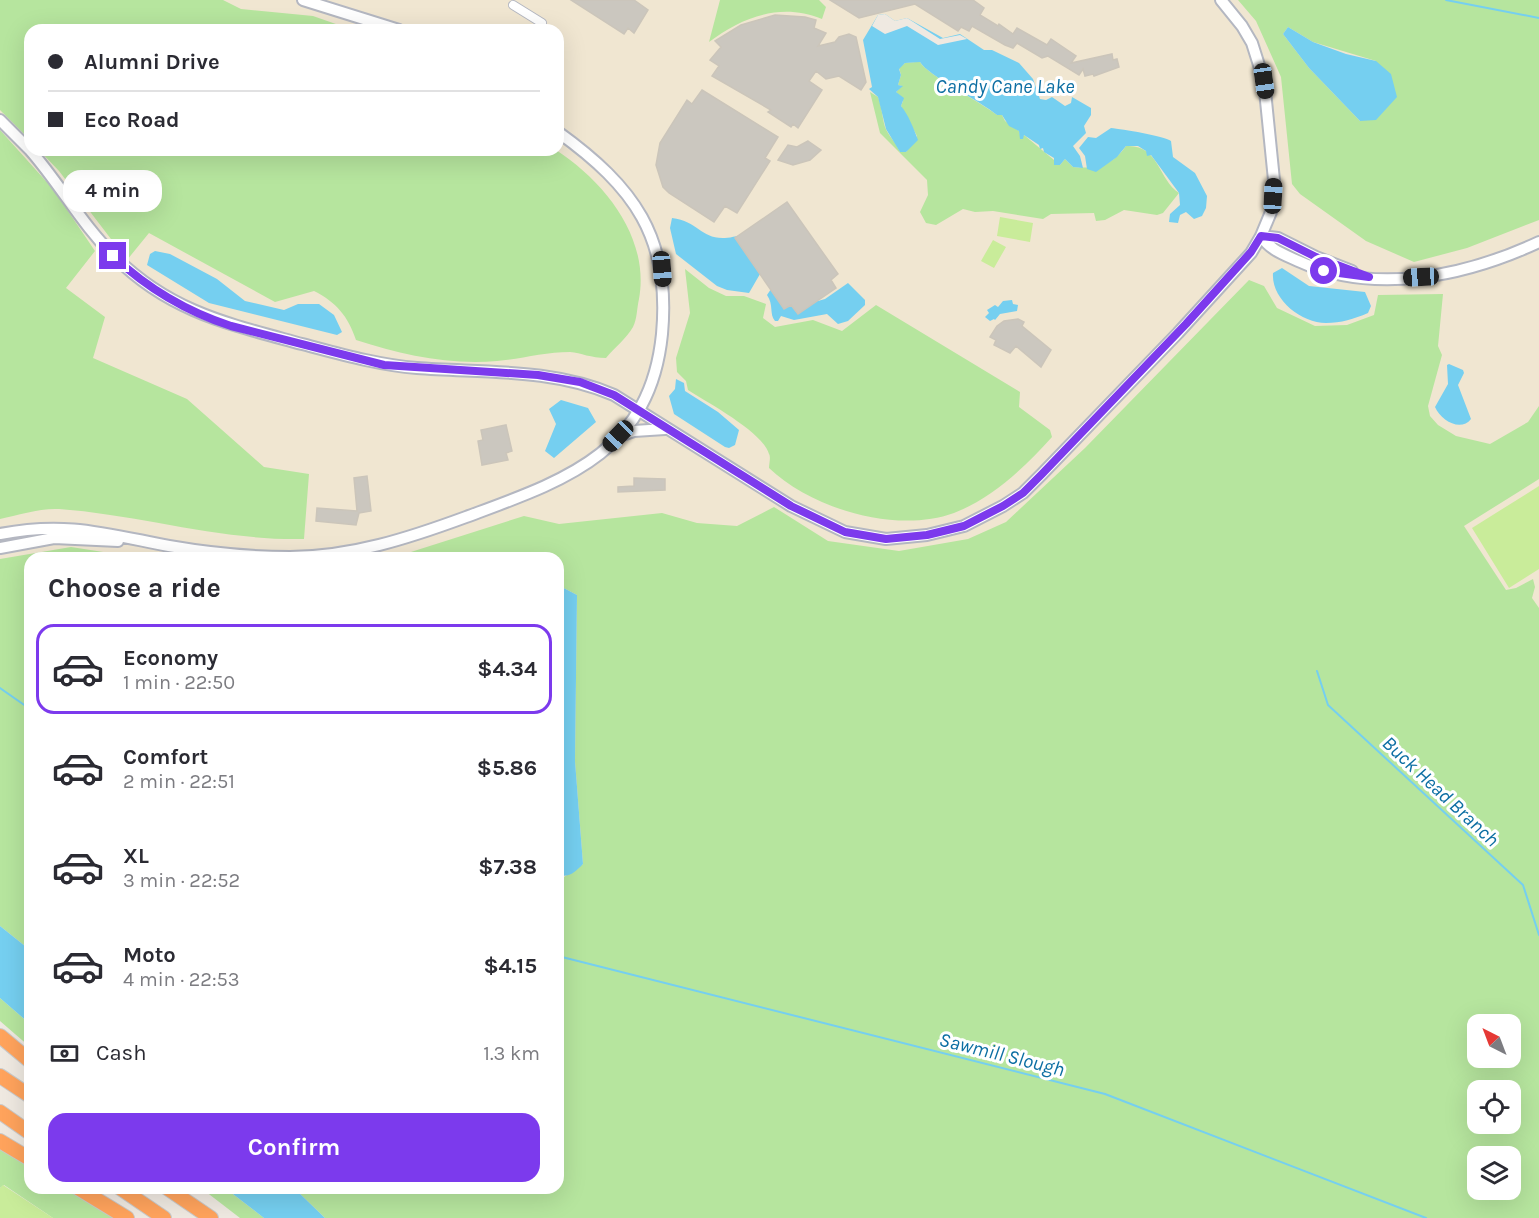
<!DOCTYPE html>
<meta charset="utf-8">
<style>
body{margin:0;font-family:Karla,sans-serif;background:#f2f2f3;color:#2b2b33;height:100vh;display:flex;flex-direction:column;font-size:22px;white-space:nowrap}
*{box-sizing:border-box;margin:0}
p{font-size:20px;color:#7c7c81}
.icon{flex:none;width:33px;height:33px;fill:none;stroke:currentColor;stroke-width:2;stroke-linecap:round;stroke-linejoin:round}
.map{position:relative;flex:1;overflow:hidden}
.side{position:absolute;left:24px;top:552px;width:540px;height:642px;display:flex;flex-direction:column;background:#fff;border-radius:18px;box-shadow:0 6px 24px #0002}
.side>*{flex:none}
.hud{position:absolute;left:24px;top:24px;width:540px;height:132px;border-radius:18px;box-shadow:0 6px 24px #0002;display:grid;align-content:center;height:132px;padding:0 24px;background:#fff}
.needle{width:39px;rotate:318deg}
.fabs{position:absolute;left:1467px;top:1014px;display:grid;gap:12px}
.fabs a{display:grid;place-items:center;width:54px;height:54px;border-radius:12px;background:#fff;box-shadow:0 6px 24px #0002;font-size:30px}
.end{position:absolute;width:27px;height:27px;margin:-14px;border:8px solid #7c3aed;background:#fff;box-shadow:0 0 0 3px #fff}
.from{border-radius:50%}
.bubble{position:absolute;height:42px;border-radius:18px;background:#fff;box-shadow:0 6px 24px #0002;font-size:20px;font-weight:700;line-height:42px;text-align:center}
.car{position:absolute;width:18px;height:36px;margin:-18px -9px;border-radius:8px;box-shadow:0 0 4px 2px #0007;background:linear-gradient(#222 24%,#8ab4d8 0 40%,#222 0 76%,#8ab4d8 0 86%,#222 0)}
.hud b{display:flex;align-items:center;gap:21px;height:57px;font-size:22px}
.hud b+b{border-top:2px solid #e1e1e2}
.hud i{width:15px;height:15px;background:#2b2b33}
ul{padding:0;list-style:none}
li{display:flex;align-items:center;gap:18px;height:90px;margin:0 12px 9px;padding:0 12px;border:3px solid transparent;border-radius:18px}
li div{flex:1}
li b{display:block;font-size:22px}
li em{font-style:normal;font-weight:700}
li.current{border-color:#7c3aed}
li>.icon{width:54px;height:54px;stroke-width:1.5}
h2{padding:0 24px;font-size:27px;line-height:72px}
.pay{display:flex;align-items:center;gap:15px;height:66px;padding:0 24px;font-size:22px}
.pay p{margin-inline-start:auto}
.action{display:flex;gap:12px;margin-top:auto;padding:12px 24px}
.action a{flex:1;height:69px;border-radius:18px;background:#7c3aed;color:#fff;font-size:24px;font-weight:700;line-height:69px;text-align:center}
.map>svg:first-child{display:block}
.education{fill:#f0e6d1;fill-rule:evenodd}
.green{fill:#b6e59e;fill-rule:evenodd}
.pitch{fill:#c9ec9a}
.water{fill:#75cff0}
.pier{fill:#efe9e1}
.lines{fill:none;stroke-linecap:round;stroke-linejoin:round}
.stream{stroke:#75cff0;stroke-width:2}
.building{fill:#cbc7bf;stroke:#cbc5ba;stroke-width:1.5}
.street-casing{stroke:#b4b7c1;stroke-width:10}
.secondary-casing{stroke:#b4b7c1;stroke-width:14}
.highway-casing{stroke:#c9c9c9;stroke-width:16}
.street{stroke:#fff;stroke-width:8}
.secondary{stroke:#fff;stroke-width:10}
.highway{stroke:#ffa35c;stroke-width:14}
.route{stroke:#7c3aed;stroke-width:8}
.labels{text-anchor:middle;stroke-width:6;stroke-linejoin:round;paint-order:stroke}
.water-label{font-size:20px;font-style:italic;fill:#0d6fa3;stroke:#fff}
</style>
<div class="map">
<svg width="1539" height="1218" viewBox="0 0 1539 1218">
<rect width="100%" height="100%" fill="#efe9e1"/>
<path class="education" d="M0 0H1539V1218L558 1188V558H30L0 870ZM30 30H558V150H30ZM1478 1024H1510V1058H1478ZM1478 1090H1510V1124H1478ZM1478 1156H1510V1190H1478Z"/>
<path class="green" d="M0 0H223L241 9 313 16 353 30H30V140L0 110Z
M720 0H819L826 7 822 19C781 2 742 17 709 42Z
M1238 0H1539V220L1467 248 1414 262 1366 241 1300 194 1292 184 1281 77 1256 21ZM1288 27 1313 42 1376 61 1360 121 1309 68 1283 34Z
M916 62H920C926 74 982 103 997 115H1002L1005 121 1019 131 1021 139 1024 135 1060 165 1065 159 1073 167C1096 169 1112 166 1126 146 1159 144 1158 179 1179 193L1163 213 1157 215 1124 210 1105 220 1096 221 1094 213 1051 214 1043 219 993 211 975 212 963 209 936 225 926 223 920 212 928 195 927 180 880 133 870 92 878 97C882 107 882 117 885 127 889 137 896 142 900 152H906L917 136 901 106 903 101 896 92 902 86 898 85 901 75 899 68 905 63Z
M0 130 53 189 95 251 66 288 105 317 93 358 187 399 264 467 309 474 304 539C221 541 141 515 59 509 40 508 18 515 0 519Z
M39 150H556C605 182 650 238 639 299 637 307 637 320 633 327 627 338 614 348 606 358 591 358 581 353 570 352 545 352 521 359 497 361 448 365 402 355 356 340 348 316 336 302 314 291L275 302 149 233 127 260 59 171Z
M685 269 709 288 726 296H744L766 304 763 318 775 327 813 320 842 331 876 305 1020 392 1019 407 1050 430 1052 437C1025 467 993 498 954 513 896 534 812 509 769 468 769 464 771 457 769 454 763 432 708 403 688 390L686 381 677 372 676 358 690 313Z
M1249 280 1264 286 1277 308 1315 326 1347 325 1374 315 1378 295 1443 294 1438 346 1442 355 1428 406 1430 416 1438 425 1456 436 1490 444 1528 422 1539 406V479L1464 526 1506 590 1516 588 1533 579 1535 587 1532 598 1539 608V1218H325L294 1188H558V875L564 877 583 864 575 761 577 595 558 585V558H392L524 516 559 524 662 513 697 523 737 526 774 507 828 541 899 551 968 539 1006 522 1085 448ZM1478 1024H1510V1058H1478ZM1478 1090H1510V1124H1478ZM1478 1156H1510V1190H1478Z
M71 547 142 558H30V950L0 926V559Z
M0 998 30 1024V1047L0 1021Z
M0 1146 30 1163V1188H70L116 1218H53L4 1185 0 1188Z
M201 1188H225L264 1218H240Z"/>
<path class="pitch" d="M1000 217 1033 223 1030 242 997 236Z
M993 240 1006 247 994 268 981 261Z
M1539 486V569L1509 588 1472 528Z
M3 1185 53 1218H0V1188Z"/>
<path class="water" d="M885 14 895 21 907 18 943 38 960 34 984 50H992L1019 63 1033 79 1040 99 1046 100 1052 97 1065 106 1071 103 1072 97 1091 108V115L1084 126 1086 133 1073 146 1080 156 1083 168 1073 167 1065 159 1060 165H1054V158L1044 152 1043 148 1040 149 1039 145 1024 135 1023 139H1020L1019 131 1009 126 1002 115H997C982 102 927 75 920 62L905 63 899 69 901 75 898 85 903 86 896 92 904 98 901 106C908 114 914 129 918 140L906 152H900L886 129 878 97 869 89 872 87 863 40 878 15Z
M1288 27 1313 42 1346 54 1376 61 1391 74 1397 97 1376 120 1360 121 1309 68 1283 34Z
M1111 128C1122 129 1164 136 1171 141L1173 157 1195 173 1207 196 1206 208 1202 216 1194 219 1186 212 1180 215 1178 223 1169 222 1170 214 1180 205 1179 193 1151 155 1147 156 1146 151 1138 146H1126L1117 157 1096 172 1087 169 1085 156 1079 148 1088 137 1096 138Z
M672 218C705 222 701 249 747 233L760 274 749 293 727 290 717 286 676 254 670 228Z
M155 251 170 254 217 279 245 301 284 310 298 304H319L334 315 342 332 337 335 209 303 147 265 150 254Z
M1282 268 1309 286 1365 292 1371 306 1368 313C1354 319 1341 323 1326 323 1301 323 1271 299 1273 273Z
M775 283 808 290 818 301 825 299 848 283 865 300V305L848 321 838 324 827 314 794 320 781 316 778 321H775C769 314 774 305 767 295Z
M1012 300 1013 304 1018 305 1017 311 1000 314 995 320 994 319 990 321 985 317 989 313 987 310 995 305 998 307 1003 301Z
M1449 364 1463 370 1464 373 1458 385 1471 419C1461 432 1441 421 1435 407L1448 384 1447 365Z
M676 379 684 383 685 391 718 412 739 430 735 445 729 448 725 447 674 414 669 396 675 389Z
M561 400 588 408 596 422 554 458 545 451 556 424 549 409Z
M558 585 577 595 575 761 583 864C575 872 570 878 558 875Z
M0 926 30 950V1024L0 998Z
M225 1188H294L325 1218H264Z"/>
<path class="pier" d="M885 14 895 21 907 18 940 39 960 35 967 39 938 45 907 26 885 34 872 26 878 15Z"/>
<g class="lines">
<path class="stream" d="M1446 0 1539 18
M1317 671 1328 705 1523 885 1539 935
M0 688 30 709
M558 956 1105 1094 1426 1218"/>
</g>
<path class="building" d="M571 0H634L648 10 634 33 628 28 624 34Z
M830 0H973L984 8 980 15 998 26 999 24 1013 34 1017 28 1047 45 1051 39 1076 56 1071 63 1112 54 1113 60 1117 59 1119 67 1094 76 1093 74 1085 76 1083 69 1079 75 1048 56 1042 58 1017 43 1013 48 1005 45 972 26 969 31 961 27 958 31 915 4 859 18Z
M775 15 805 17 816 20 814 28 826 33 818 46 835 42 839 37 849 34 856 37 866 82 861 90 839 76 826 79 816 71 809 81 822 90 798 128 793 124 791 127 768 112 771 110 712 76 719 66 710 60 721 47 715 41 741 25Z
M702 90 778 137 765 158 770 161 737 213 725 206 714 222 669 193 663 187 656 165 660 143 687 100 692 104Z
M808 141 821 150 810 160 793 165 778 160 788 145 797 147Z
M787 202 838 274 831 280 836 288 798 314 791 305 784 309 735 238Z
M1018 319 1024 322 1022 326 1051 350 1041 367 1016 346 1010 353 994 345 996 340 990 337 997 326 1004 321Z
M506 425 512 451 506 453 508 460 482 465 478 441 483 440 481 430Z
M367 476 371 511 359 513 356 525 316 521 317 508 357 511 354 478Z
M634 478 665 479V490L618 492V487L634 486Z"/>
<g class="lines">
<defs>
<path id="street" d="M513 5 542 23"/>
<path id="secondary" d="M303 0 399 30
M0 120 30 150
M30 150C60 184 82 225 115 257 170 312 229 324 302 344 340 354 378 365 417 368 483 373 552 368 614 395L791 506 845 532 886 539 927 535 964 526 1003 506 1023 493 1042 474 1178 333 1251 253 1261 236 1271 212 1274 180 1264 81 1252 43 1242 26 1221 0
M1261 236C1270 250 1283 254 1298 261 1375 296 1466 276 1539 242
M1261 236 1278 238 1316 257 1352 271
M619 436 634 431 665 429
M0 534C66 521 106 534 169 546 209 553 250 557 290 557 351 557 409 538 466 517 563 481 650 454 662 334 671 237 634 187 558 132
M0 548 54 538 118 541"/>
<path id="highway" d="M0 1036 30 1061
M0 1076 30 1096
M0 1112 30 1133
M0 1141 30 1159
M78 1188 127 1218
M120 1188 164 1218
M167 1188 211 1218"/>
</defs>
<use href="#street" class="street-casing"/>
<use href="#secondary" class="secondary-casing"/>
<use href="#highway" class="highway-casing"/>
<use href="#street" class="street"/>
<use href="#secondary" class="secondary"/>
<use href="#highway" class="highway"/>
</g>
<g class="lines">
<path class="route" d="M113 256C148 289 185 311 231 326L384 365 538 375 580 382 614 395 791 506 845 532 886 539 927 535 964 526 1003 506 1023 493 1042 474 1186 324 1251 252 1261 236 1278 238 1316 257 1369 277 1324 271"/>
</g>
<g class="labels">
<g class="water-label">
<text x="1005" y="93">Candy Cane Lake</text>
<text transform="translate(1441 791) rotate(43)" y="7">Buck Head Branch</text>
<text transform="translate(1002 1054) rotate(14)" y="7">Sawmill Slough</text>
</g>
</g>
</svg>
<div class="fabs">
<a><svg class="needle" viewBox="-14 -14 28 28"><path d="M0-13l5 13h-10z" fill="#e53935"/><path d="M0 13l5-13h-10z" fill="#7c7c81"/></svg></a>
<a><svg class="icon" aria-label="locate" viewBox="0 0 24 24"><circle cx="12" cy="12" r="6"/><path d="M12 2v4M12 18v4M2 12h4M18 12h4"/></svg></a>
<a><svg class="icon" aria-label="layers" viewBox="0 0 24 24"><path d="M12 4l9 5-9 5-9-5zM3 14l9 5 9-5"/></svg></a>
</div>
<i class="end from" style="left:1324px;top:271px"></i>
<i class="end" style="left:113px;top:256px"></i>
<div class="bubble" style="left:63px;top:170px;width:99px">4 min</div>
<i class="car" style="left:1264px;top:81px;rotate:172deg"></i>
<i class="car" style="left:1273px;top:196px;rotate:3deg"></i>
<i class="car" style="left:662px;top:269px;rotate:176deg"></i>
<i class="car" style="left:1421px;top:277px;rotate:267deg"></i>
<i class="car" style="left:618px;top:436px;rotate:224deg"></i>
<div class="hud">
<b><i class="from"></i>Alumni Drive</b>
<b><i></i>Eco Road</b>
</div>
<section class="side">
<h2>Choose a ride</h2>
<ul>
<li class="current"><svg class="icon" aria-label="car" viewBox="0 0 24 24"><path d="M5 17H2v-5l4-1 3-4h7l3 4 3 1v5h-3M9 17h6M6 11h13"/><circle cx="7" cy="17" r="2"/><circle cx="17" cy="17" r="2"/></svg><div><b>Economy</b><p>1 min · 22:50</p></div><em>$4.34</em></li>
<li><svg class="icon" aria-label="car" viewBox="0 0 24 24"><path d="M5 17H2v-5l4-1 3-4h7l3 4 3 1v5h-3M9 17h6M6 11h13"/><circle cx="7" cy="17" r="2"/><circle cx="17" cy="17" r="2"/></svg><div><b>Comfort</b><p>2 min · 22:51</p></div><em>$5.86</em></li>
<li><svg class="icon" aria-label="car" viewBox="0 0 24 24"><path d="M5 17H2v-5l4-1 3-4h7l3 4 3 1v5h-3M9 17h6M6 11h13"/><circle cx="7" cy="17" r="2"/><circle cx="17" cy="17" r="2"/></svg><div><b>XL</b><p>3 min · 22:52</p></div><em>$7.38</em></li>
<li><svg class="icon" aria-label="car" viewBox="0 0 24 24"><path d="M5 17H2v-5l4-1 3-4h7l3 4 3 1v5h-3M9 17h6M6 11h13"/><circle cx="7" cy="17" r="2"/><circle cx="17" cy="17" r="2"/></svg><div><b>Moto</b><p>4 min · 22:53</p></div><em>$4.15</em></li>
</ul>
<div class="pay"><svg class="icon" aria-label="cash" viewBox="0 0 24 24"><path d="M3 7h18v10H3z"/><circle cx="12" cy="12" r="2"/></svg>Cash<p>1.3 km</p></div>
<div class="action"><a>Confirm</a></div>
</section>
</div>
